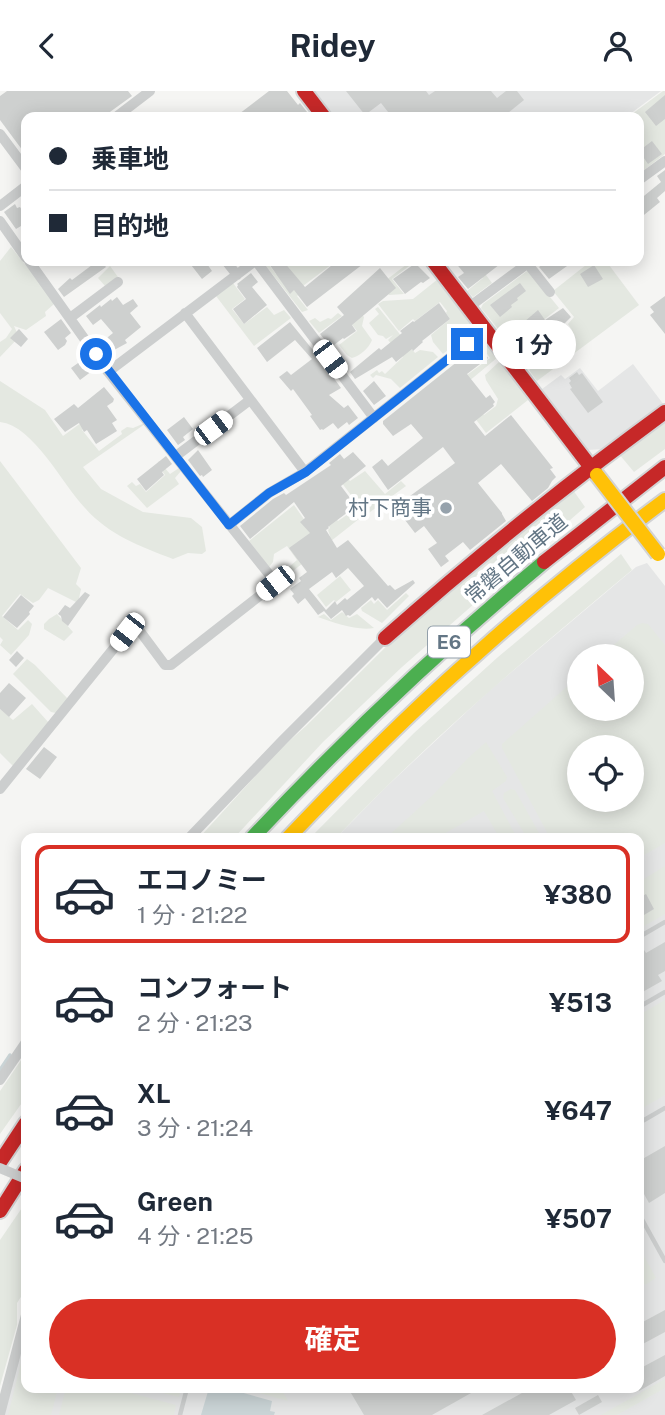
<!DOCTYPE html>
<html lang="ja">
<meta charset="utf-8">
<style>
body{margin:0;font-family:"Public Sans","Noto Sans JP",sans-serif;background:#f6f6f7;color:#1f2937;height:100vh;display:flex;flex-direction:column;font-size:26px;white-space:nowrap}
*{box-sizing:border-box;margin:0}
p{font-size:23px;color:#747a83}
.icon{flex:none;width:38px;height:38px;fill:none;stroke:currentColor;stroke-width:2;stroke-linecap:round;stroke-linejoin:round}
.map{position:relative;flex:1;overflow:hidden}
.panel{position:absolute;left:21px;top:742px;width:623px;height:560px;display:flex;flex-direction:column;background:#fff;border-radius:14px;box-shadow:0 4px 18px #0003}
.panel>*{flex:none}
.banner{position:absolute;left:21px;top:21px;width:623px;height:154px;border-radius:14px;box-shadow:0 4px 18px #0003;display:grid;align-content:center;height:154px;padding:0 28px;background:#fff}
.needle{width:46px;rotate:335deg}
.controls{position:absolute;left:567px;top:553px;display:grid;gap:14px}
.controls a{display:grid;place-items:center;width:77px;height:77px;border-radius:50%;background:#fff;box-shadow:0 4px 18px #0003;font-size:35px}
.end{position:absolute;width:32px;height:32px;margin:-16px;border:9px solid #1a73e8;background:#fff;box-shadow:0 0 0 4px #fff}
.from{border-radius:50%}
.bubble{position:absolute;height:49px;border-radius:24px;background:#fff;box-shadow:0 4px 18px #0003;font-size:23px;font-weight:700;line-height:49px;text-align:center}
.car{position:absolute;width:21px;height:42px;margin:-21px -10px;border-radius:9px;box-shadow:0 0 5px 2px #0007;background:linear-gradient(#fff 24%,#345 0 40%,#fff 0 76%,#345 0 86%,#fff 0)}
.banner b{display:flex;align-items:center;gap:24px;height:66px;font-size:26px}
.banner b+b{border-top:2px solid #e0e1e3}
.banner i{width:18px;height:18px;background:#1f2937}
ul{padding:12px 0 0;list-style:none}
li{display:flex;align-items:center;gap:21px;height:98px;margin:0 14px 10px;padding:0 14px;border:4px solid transparent;border-radius:14px}
li div{flex:1}
li b{display:block;font-size:26px}
li em{font-style:normal;font-weight:700}
li.selected{border-color:#d93025}
li>.icon{width:63px;height:63px;stroke-width:1.5}
.button{display:flex;gap:14px;margin-top:auto;padding:14px 28px}
.button a{flex:1;height:80px;border-radius:42px;background:#d93025;color:#fff;font-size:28px;font-weight:700;line-height:80px;text-align:center}
header{display:flex;justify-content:space-between;align-items:center;height:91px;padding:0 28px;background:#fff;font-size:32px;font-weight:700}
.map>svg:first-child{display:block}
.built{fill:#e5e6e6;fill-rule:evenodd}
.green{fill:#e4e8e1;fill-rule:evenodd}
.water{fill:#cad4d6}
.lines{fill:none;stroke-linecap:round;stroke-linejoin:round}
.stream{stroke:#cad4d6;stroke-width:3.5}
.building{fill:#ced0cf;fill-rule:evenodd}
.fast-casing{stroke:#d2d3d4;stroke-width:18}
.slow-casing{stroke:#d2d3d4;stroke-width:18}
.jam-casing{stroke:#d2d3d4;stroke-width:18}
.lane{stroke:#cccece;stroke-width:4.5}
.street{stroke:#cccece;stroke-width:10}
.fast{stroke:#4caf50;stroke-width:14}
.slow{stroke:#ffc107;stroke-width:14}
.jam{stroke:#c62828;stroke-width:14}
.slow-bridge-casing{stroke:#d2d3d4;stroke-width:18;stroke-linecap:butt}
.street-bridge{stroke:#cccece;stroke-width:10}
.slow-bridge{stroke:#ffc107;stroke-width:14}
.route{stroke:#1a73e8;stroke-width:9}
.poi-dot{fill:#96a2ac;stroke:#fff;stroke-width:2.5}
.labels{text-anchor:middle;stroke-width:7;stroke-linejoin:round;paint-order:stroke}
.shield{fill:#fff;stroke:#929faa;stroke-width:2}
.shield-label{font-size:19px;font-weight:bold;fill:#637685}
.poi-label{font-size:21px;fill:#637685;stroke:#fff;text-anchor:end}
.street-label{font-size:21px;fill:#637685;stroke:#fff}
</style>
<header><svg class="icon" aria-label="back" viewBox="0 0 24 24"><path d="M15 5l-7 7 7 7"/></svg>Ridey<svg class="icon" aria-label="person" viewBox="0 0 24 24"><circle cx="12" cy="8" r="4"/><path d="M4 21q1-7 8-7t8 7"/></svg></header>
<div class="map">
<svg width="665" height="1324" viewBox="0 0 665 1324">
<rect width="100%" height="100%" fill="#f5f5f3"/>
<path class="built" d="M312 0H661L626 26H333Z
M633 273 664 314 605 358 587 359 542 298 561 284 565 288 580 277 598 300Z
M647 472 665 495V1324H4L26 1236V1297H639V747H336L385 697 489 600 636 476ZM579 565H632V618H579ZM579 656H632V709H579Z"/>
<path class="green" d="M663 0H665V63L639 83V26H628Z
M11 156 41 193 54 213 45 221 46 225 26 239 14 235 19 246 0 266V251L6 247 12 238 0 222V170Z
M262 170H266L276 183 290 172 289 170 296 171 298 170H336L299 198 301 202 297 205 308 219 302 221Z
M411 170 426 171 424 173 413 172 392 188 404 203 389 204 381 193Z
M591 170H606L639 214 537 290 529 279 553 260 572 239 568 233 574 226 553 200Z
M477 172 492 192 473 206 467 200 483 187 474 175Z
M110 175 118 186 105 195 98 187Z
M527 180H529L559 217 511 254 481 217 483 213Z
M438 188 476 236 443 263 433 251 431 244 450 228 446 222 447 220 440 211 415 230 413 228 399 240 378 213 383 210 413 208Z
M233 192 245 208 232 218 244 233 267 216 274 224 284 219 291 227 254 255 216 205Z
M355 215 364 226 362 235 372 249C369 257 360 265 352 267L347 264 339 254 357 240 344 223Z
M378 216 415 262 420 259 433 261 438 266 400 297 391 288 376 284 373 287 370 284 377 279 379 282 382 280 385 283 403 266 397 257H395L388 249 393 244 386 248 383 245 378 244 369 232 379 223 375 218Z
M338 222 342 225 319 242 309 230 315 227 320 231 328 227 331 228Z
M483 247 498 266 456 301 452 295 490 267 478 250Z
M500 270 524 301 528 309 486 342 469 319 475 313 484 324 496 315 498 308 486 289 485 284Z
M0 290 45 319 63 345 85 329 88 333 82 339 99 360 122 343 121 340 127 336 133 337 145 332V333L83 376 101 398 143 421 191 427 202 436 206 460 202 463 188 462 173 468C139 455 109 444 85 417 62 393 34 335 0 331Z
M665 329V358L634 381 619 363Z
M0 370 81 477 76 493 81 498 78 512 48 497 39 509 33 512 20 503 2 525 18 539 28 529 32 533 29 544 11 564 0 554 3 549 0 546Z
M159 370 170 383 179 377 181 380 175 387 179 393 147 417 127 395 132 391 136 395 140 393 146 401 165 384 157 373Z
M332 379 342 381 350 390 365 380 385 403 401 390 406 395 366 424Z
M573 399 585 416 402 576 323 651 234 747H199L279 659 306 635 410 532 494 460Z
M294 414 315 444 324 449 330 445 328 439 330 437 328 434 333 424 338 430 357 417 364 424 279 491 276 487 297 469 287 455 274 463 273 471 269 476 249 450Z
M621 463 632 479C530 564 428 650 336 747H310L414 642 498 566Z
M340 485 351 499 336 511 334 509 326 516 317 504Z
M406 502 409 505 382 532 362 520 361 517 371 509 374 513 378 509 387 519Z
M342 521 349 527 357 523 374 537C357 540 335 532 318 526L324 523 331 529Z
M57 523 73 541 64 550 44 538V533L49 528Z
M642 532 648 533 665 554V752L639 767V747H550L502 657V653L579 585V618H632V565H601L637 534ZM579 656H632V709H579Z
M27 568 35 574 68 608 56 622 51 621 13 583Z
M32 613 49 632 13 675 0 662V618L13 629Z
M486 651 507 686 506 690 492 700 517 747H498L499 746 484 720 437 747H386L432 705 467 668Z
M511 698 515 699 539 742 527 747 503 707 504 702Z
M665 775V823L639 838V791Z
M665 909V1004L639 1019V924Z
M26 962V1006L0 1043V1000Z
M26 1111V1198L17 1212V1234L0 1295V1149Z
M639 1156 656 1187 645 1194 639 1183V1175L641 1174 639 1171Z
M26 1252V1297H58L51 1324H8Z
M665 1288V1297L617 1324H601Z
M66 1297H112L176 1314 174 1324H59Z
M142 1297H181L179 1306Z
M241 1297H281L288 1310Z"/>
<path class="water" d="M209 1297H226L272 1310 270 1320 275 1321 274 1324H201Z"/>
<g class="lines">
<path class="stream" d="M0 979 10 964"/>
</g>
<path class="building" d="M7 0H128L132 5 103 26H26V64L0 29V5Z
M269 0H287L298 14 300 12 311 26H235Z
M346 0H426L429 4 435 0H491L497 7 506 0H517L524 9 503 26H404L401 22 396 26H392L381 12 365 24Z
M665 4V28L656 35 645 21Z
M652 50 662 63 648 73 639 60Z
M665 79V100L657 107 660 111 639 128V109L661 91 657 85Z
M15 113 17 117 20 116 26 125V132L16 138 4 121Z
M89 170H101L106 176 64 206 58 198 70 187 72 189 92 174Z
M188 170H205L212 180 202 188Z
M267 170H283L305 196 337 170H367L307 216 294 199 290 203Z
M454 170H504L468 198 458 186 464 182Z
M547 170H574L549 188 539 176Z
M413 174 415 175 417 174 430 187 423 192 421 191 405 203 393 188Z
M594 174 603 188 588 196 580 183Z
M380 177 396 197 352 234 356 240 344 248 343 247 334 254 332 251 329 254 320 243 344 224 337 216Z
M251 182 258 191 252 196 267 214 244 233 233 218 246 208 237 196 238 194 237 193Z
M520 192 526 200 517 207 518 209 511 214 512 216 500 226 490 214Z
M665 205V243L650 224 654 221 650 216Z
M117 206 123 214 133 208 138 215 130 222 141 236 125 249 127 252 105 264 98 254 113 242 101 228 93 234 86 225 100 214 101 216 111 208 112 210Z
M439 212 450 228 422 250 423 251 413 260 412 258 396 271 392 266 355 288 350 281 379 257 381 259 402 242 400 240 413 230 414 231Z
M563 217 571 226 552 245 556 249 544 260 542 258 539 261 533 256 519 267 512 257 532 241 524 231 538 219 545 229Z
M61 228 71 242 65 247 67 250 65 254 58 259 44 241Z
M290 231 317 264 312 268 317 264 341 297 329 304 344 317 348 314 358 327 349 334 347 331 338 338 333 332 323 339 322 338 320 339 310 325 312 324 293 298 291 300 279 286 287 280 291 284 312 268 295 249 267 271 257 257Z
M19 238 28 248 21 256 10 247Z
M478 254 488 267 467 283 486 307 490 304 495 311 493 313 494 315 474 331 485 345 511 324 553 377 550 378 556 386 552 390 548 397 532 410 501 373 478 392 502 422V423L506 430 470 459 463 451 445 465 449 470 441 476 428 458 437 452 424 435 415 442 395 416 455 372 443 356 388 399 372 376 382 368 388 375 423 347 411 333 393 345 383 333V330Z
M88 265 96 277 80 289 71 277Z
M577 281 579 284 582 282 603 311 588 322 570 298 572 297 569 292 571 290 569 287Z
M374 290 386 305 374 314 363 300Z
M104 296 114 308 113 311 107 315 117 329 112 332 117 340 96 353 87 339 84 341 79 332 65 341 54 328 74 313 78 317Z
M184 326 193 338 183 346 185 349 178 354 167 339Z
M198 359 212 379 203 386 202 384 200 385 188 369Z
M353 361 366 375 341 395 356 415 328 436 329 437 326 439 337 457 348 449 388 495 390 494 395 499 413 489 415 492 387 517 378 507 375 510 372 506 350 525 348 524 346 525 342 519 331 528 324 520 318 524 305 507 298 513 292 505 294 503 290 498 301 490 299 487 307 481 289 457 310 442 300 431 305 427 294 411 250 448 240 435 273 408 284 402 286 404 331 374 329 372 340 363 344 368ZM348 477 364 495 347 509 345 507 337 514 335 510 326 519 309 498 332 481 336 487Z
M166 365 172 373 162 381 164 384 146 400 137 388Z
M85 501 90 504 68 535 62 530 61 525 58 523 65 514 70 517Z
M21 504 34 515 29 521 30 523 17 537 3 526Z
M17 560 24 567 16 576 9 569Z
M9 592 26 607 9 626 0 618V602Z
M44 656 57 666 40 688 26 678Z
M646 803 654 818 639 827V807Z
M639 851 646 862 665 851V880L658 884 662 890 639 903Z
M665 1055V1102L649 1112 639 1094V1070Z
M665 1219V1241L639 1255V1233Z
M665 1264V1285L639 1300V1278Z
M348 1297H480L432 1324H364Z
M531 1297H569L576 1309 549 1324H482Z
M598 1304 602 1311 579 1324 575 1317Z"/>
<g class="lines">
<defs>
<path id="fast" d="M252 747C344 649 441 557 544 471"/>
<path id="slow" d="M288 747C347 685 407 624 471 568 533 512 598 459 665 409"/>
<path id="jam" d="M304 0 324 26
M433 170 596 383
M544 471 665 376
M385 547C475 467 568 392 665 321
M0 1071 26 1032
M0 1120 26 1079"/>
</defs>
<use href="#fast" class="fast-casing"/>
<use href="#slow" class="slow-casing"/>
<use href="#jam" class="jam-casing"/>
<path class="lane" d="M639 846 665 831
M639 916 665 901
M639 1032 665 1017
M639 1123 665 1170
M180 1324 187 1297"/>
<path class="street" d="M116 26 150 0
M0 43 26 78
M639 89 665 70
M0 115 26 95
M0 130 26 167
M226 170 237 184
M256 170 374 327
M527 172 550 201
M469 216 531 170
M185 222 305 381
M70 227 118 191
M108 281 255 170
M176 365 250 309
M229 434 269 402 305 381 486 238
M0 698 127 541 134 537 139 539 165 574H171L276 492 108 281 29 170
M189 747 282 650 385 547
M0 989 26 951
M0 1323 26 1224"/>
<use href="#fast" class="fast"/>
<use href="#slow" class="slow"/>
<use href="#jam" class="jam"/>
<defs>
<path id="slow-bridge" d="M597 384 658 463"/>
</defs>
<use href="#slow-bridge" class="slow-bridge-casing"/>
<path class="street-bridge" d="M0 1077 26 1088"/>
<use href="#slow-bridge" class="slow-bridge"/>
</g>
<g class="lines">
<path class="route" d="M96 263 229 434 269 402 306 381 467 253"/>
</g>
<circle class="poi-dot" cx="446" cy="417" r="7"/>
<g class="labels">
<rect class="shield" x="428" y="535.5" width="42" height="31" rx="5"/>
<g class="shield-label">
<text x="449" y="558">E6</text>
</g>
<g class="poi-label">
<text x="432" y="424">村下商事</text>
</g>
<g class="street-label">
<text transform="translate(516 468) rotate(-40)" y="7">常磐自動車道</text>
</g>
</g>
</svg>
<div class="controls">
<a><svg class="needle" viewBox="-14 -14 28 28"><path d="M0-13l5 13h-10z" fill="#e53935"/><path d="M0 13l5-13h-10z" fill="#747a83"/></svg></a>
<a><svg class="icon" aria-label="locate" viewBox="0 0 24 24"><circle cx="12" cy="12" r="6"/><path d="M12 2v4M12 18v4M2 12h4M18 12h4"/></svg></a>
</div>
<i class="end from" style="left:96px;top:263px"></i>
<i class="end" style="left:467px;top:253px"></i>
<div class="bubble" style="left:492px;top:229px;width:84px">1 分</div>
<i class="car" style="left:330px;top:268px;rotate:143deg"></i>
<i class="car" style="left:213px;top:337px;rotate:53deg"></i>
<i class="car" style="left:275px;top:492px;rotate:232deg"></i>
<i class="car" style="left:127px;top:541px;rotate:218deg"></i>
<div class="banner">
<b><i class="from"></i>乗車地</b>
<b><i></i>目的地</b>
</div>
<section class="panel">
<ul>
<li class="selected"><svg class="icon" aria-label="car" viewBox="0 0 24 24"><path d="M5 17H2v-5l4-1 3-4h7l3 4 3 1v5h-3M9 17h6M6 11h13"/><circle cx="7" cy="17" r="2"/><circle cx="17" cy="17" r="2"/></svg><div><b>エコノミー</b><p>1 分 · 21:22</p></div><em>¥380</em></li>
<li><svg class="icon" aria-label="car" viewBox="0 0 24 24"><path d="M5 17H2v-5l4-1 3-4h7l3 4 3 1v5h-3M9 17h6M6 11h13"/><circle cx="7" cy="17" r="2"/><circle cx="17" cy="17" r="2"/></svg><div><b>コンフォート</b><p>2 分 · 21:23</p></div><em>¥513</em></li>
<li><svg class="icon" aria-label="car" viewBox="0 0 24 24"><path d="M5 17H2v-5l4-1 3-4h7l3 4 3 1v5h-3M9 17h6M6 11h13"/><circle cx="7" cy="17" r="2"/><circle cx="17" cy="17" r="2"/></svg><div><b>XL</b><p>3 分 · 21:24</p></div><em>¥647</em></li>
<li><svg class="icon" aria-label="car" viewBox="0 0 24 24"><path d="M5 17H2v-5l4-1 3-4h7l3 4 3 1v5h-3M9 17h6M6 11h13"/><circle cx="7" cy="17" r="2"/><circle cx="17" cy="17" r="2"/></svg><div><b>Green</b><p>4 分 · 21:25</p></div><em>¥507</em></li>
</ul>
<div class="button"><a>確定</a></div>
</section>
</div>
